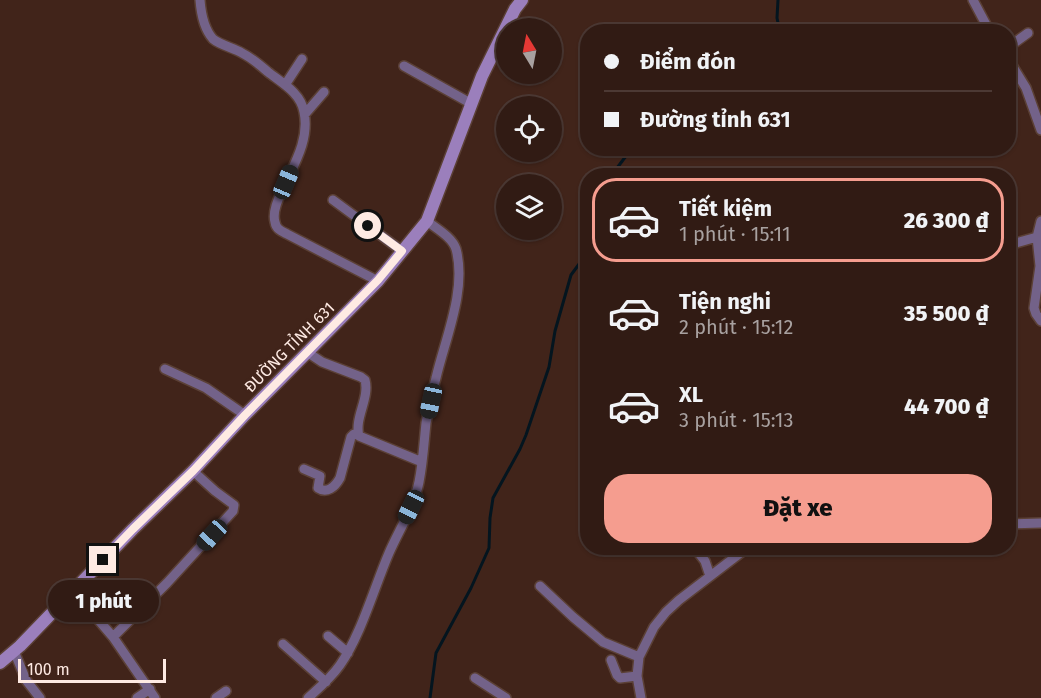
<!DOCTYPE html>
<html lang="vi">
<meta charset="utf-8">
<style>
body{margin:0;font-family:"Fira Sans",sans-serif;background:#3d2822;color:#f1f3f6;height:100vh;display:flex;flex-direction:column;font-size:22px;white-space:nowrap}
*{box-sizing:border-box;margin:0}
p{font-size:20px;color:#a8a1a0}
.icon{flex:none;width:33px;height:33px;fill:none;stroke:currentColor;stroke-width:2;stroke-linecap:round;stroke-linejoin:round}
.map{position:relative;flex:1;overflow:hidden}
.side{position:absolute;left:580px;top:168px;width:436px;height:387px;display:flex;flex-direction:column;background:#311b14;border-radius:24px;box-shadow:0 2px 4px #0004,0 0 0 2px #4c3934}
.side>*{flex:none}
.top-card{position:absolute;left:580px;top:24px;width:436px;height:132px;border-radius:24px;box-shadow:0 2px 4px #0004,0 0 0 2px #4c3934;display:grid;align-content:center;height:132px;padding:0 24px;background:#311b14}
.needle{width:39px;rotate:350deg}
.buttons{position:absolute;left:496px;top:18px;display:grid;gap:12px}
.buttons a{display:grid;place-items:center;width:66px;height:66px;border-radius:50%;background:#311b14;box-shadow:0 2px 4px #0004,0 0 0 2px #4c3934;font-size:30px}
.scale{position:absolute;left:18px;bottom:15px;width:148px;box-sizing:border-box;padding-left:6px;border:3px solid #feeae3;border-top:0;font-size:16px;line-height:21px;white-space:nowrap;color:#feeae3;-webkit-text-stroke:4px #41241a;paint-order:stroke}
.end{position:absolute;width:27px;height:27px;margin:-14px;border:8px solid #feeae3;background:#111;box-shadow:0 0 0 3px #111}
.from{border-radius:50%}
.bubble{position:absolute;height:42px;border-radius:21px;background:#311b14;box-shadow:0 2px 4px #0004,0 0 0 2px #4c3934;font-size:20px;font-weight:800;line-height:42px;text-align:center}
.car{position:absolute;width:18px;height:36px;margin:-18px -9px;border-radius:8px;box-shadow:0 0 4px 2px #0007;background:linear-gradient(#222 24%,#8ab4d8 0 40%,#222 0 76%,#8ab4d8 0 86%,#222 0)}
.top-card b{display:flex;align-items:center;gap:21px;height:57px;font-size:22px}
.top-card b+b{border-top:2px solid #4c3934}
.top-card i{width:15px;height:15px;background:#f1f3f6}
ul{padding:10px 0 0;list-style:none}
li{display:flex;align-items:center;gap:18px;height:84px;margin:0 12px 9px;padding:0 12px;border:3px solid transparent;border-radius:24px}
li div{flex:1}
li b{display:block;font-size:22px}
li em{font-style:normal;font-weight:800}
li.selected{border-color:#f59d8f}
li>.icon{width:54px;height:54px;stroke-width:1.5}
.action{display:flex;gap:12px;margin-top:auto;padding:12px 24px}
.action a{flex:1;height:69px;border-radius:24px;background:#f59d8f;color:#111;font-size:24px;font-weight:800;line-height:69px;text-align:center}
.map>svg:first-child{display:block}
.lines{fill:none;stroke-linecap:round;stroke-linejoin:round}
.stream{stroke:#04151f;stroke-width:3}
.minor-casing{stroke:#5b4036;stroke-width:12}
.secondary-casing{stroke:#5b4036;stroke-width:15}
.minor{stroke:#736289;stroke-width:9}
.secondary{stroke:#9b7fbc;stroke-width:12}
.route{stroke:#feeae3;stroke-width:8}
.labels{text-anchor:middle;stroke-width:5;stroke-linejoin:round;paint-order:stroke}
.street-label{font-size:16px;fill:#feeae3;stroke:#41241a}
</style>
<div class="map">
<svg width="1041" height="698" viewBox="0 0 1041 698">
<rect width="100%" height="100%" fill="#41241a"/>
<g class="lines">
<path class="stream" d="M778 0 777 18 780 32
M611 176 632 148
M430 698 436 653 471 588 489 548 490 518 493 498 520 449 526 435 549 367 555 331 571 275 585 256 588 245"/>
<defs>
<path id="minor" d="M200 0C201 13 204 29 213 39 220 45 234 48 242 53 252 58 260 65 268 72 282 83 301 93 304 112 310 140 293 166 282 191 278 199 272 212 275 222 276 229 281 231 287 234L378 281
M973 0 990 32
M1010 46 1028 33
M1010 62 1026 88 1041 130
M404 66 472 104
M285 85 302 59
M305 114 324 92
M333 200 402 251
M1037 237 1040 266 1034 308 1036 314 1041 321
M1010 243H1016L1037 237 1041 221
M307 352 322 362 361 377 365 380C370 398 354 418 359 436L422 462
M165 369 206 388 245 415
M304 469 320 476 318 488C327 494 335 487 340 478L351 437 354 434 358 433
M1010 524 1041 523
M698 552 705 561 710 576
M540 586 573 617 603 642 639 657
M73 590 113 637 155 698
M328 636 348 653
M113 637 167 583 233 511 234 505 215 491 193 471
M283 644 326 682
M14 651 26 680 40 698
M611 660 617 675 620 678 637 676
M475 678 506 698
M137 698 150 689
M216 698 226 691
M308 698C319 688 331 678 340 665 361 635 374 588 389 553 399 530 414 507 419 482 423 462 424 442 426 423 429 408 432 393 436 378 445 339 467 290 456 249 452 237 437 229 427 221
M641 698 637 676 639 657 654 627 666 612 679 600 747 548"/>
<path id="secondary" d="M0 663 20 646 133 529 193 471 245 415 378 281 427 221 482 76 515 9 522 0"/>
</defs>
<use href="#minor" class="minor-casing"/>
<use href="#secondary" class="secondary-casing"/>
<use href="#minor" class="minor"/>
<use href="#secondary" class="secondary"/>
</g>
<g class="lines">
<path class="route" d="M103 560 133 529 193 471 245 415 378 280 402 251 368 226"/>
</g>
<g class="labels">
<g class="street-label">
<text transform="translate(289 347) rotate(-45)" y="6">ĐƯỜNG TỈNH 631</text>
</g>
</g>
</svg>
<div class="buttons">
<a><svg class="needle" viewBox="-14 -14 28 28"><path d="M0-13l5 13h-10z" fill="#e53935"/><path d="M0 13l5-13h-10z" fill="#a8a1a0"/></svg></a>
<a><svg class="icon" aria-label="locate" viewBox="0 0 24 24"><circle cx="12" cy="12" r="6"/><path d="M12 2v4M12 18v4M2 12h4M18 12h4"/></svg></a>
<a><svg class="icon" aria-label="layers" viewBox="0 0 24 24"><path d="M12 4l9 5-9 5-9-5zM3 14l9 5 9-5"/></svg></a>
</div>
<div class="scale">100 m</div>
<i class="end from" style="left:368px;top:226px"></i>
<i class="end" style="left:103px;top:560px"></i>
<div class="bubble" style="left:48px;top:580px;width:111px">1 phút</div>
<i class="car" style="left:286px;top:182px;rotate:23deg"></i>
<i class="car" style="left:431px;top:401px;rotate:192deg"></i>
<i class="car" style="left:411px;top:507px;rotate:206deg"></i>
<i class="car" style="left:212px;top:535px;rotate:223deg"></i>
<div class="top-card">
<b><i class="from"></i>Điểm đón</b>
<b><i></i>Đường tỉnh 631</b>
</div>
<section class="side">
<ul>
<li class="selected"><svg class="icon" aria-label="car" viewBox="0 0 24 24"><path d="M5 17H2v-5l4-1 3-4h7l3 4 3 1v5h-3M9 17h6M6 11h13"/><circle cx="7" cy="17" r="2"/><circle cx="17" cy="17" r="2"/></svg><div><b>Tiết kiệm</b><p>1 phút · 15:11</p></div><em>26 300 ₫</em></li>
<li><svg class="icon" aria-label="car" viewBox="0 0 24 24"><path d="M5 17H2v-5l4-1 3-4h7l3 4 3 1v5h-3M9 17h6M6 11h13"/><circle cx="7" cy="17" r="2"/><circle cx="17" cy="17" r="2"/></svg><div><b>Tiện nghi</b><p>2 phút · 15:12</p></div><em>35 500 ₫</em></li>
<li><svg class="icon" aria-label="car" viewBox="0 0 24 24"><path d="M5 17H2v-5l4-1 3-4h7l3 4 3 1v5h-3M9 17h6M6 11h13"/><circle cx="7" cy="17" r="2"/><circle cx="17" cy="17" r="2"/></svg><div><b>XL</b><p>3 phút · 15:13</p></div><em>44 700 ₫</em></li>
</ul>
<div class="action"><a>Đặt xe</a></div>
</section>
</div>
